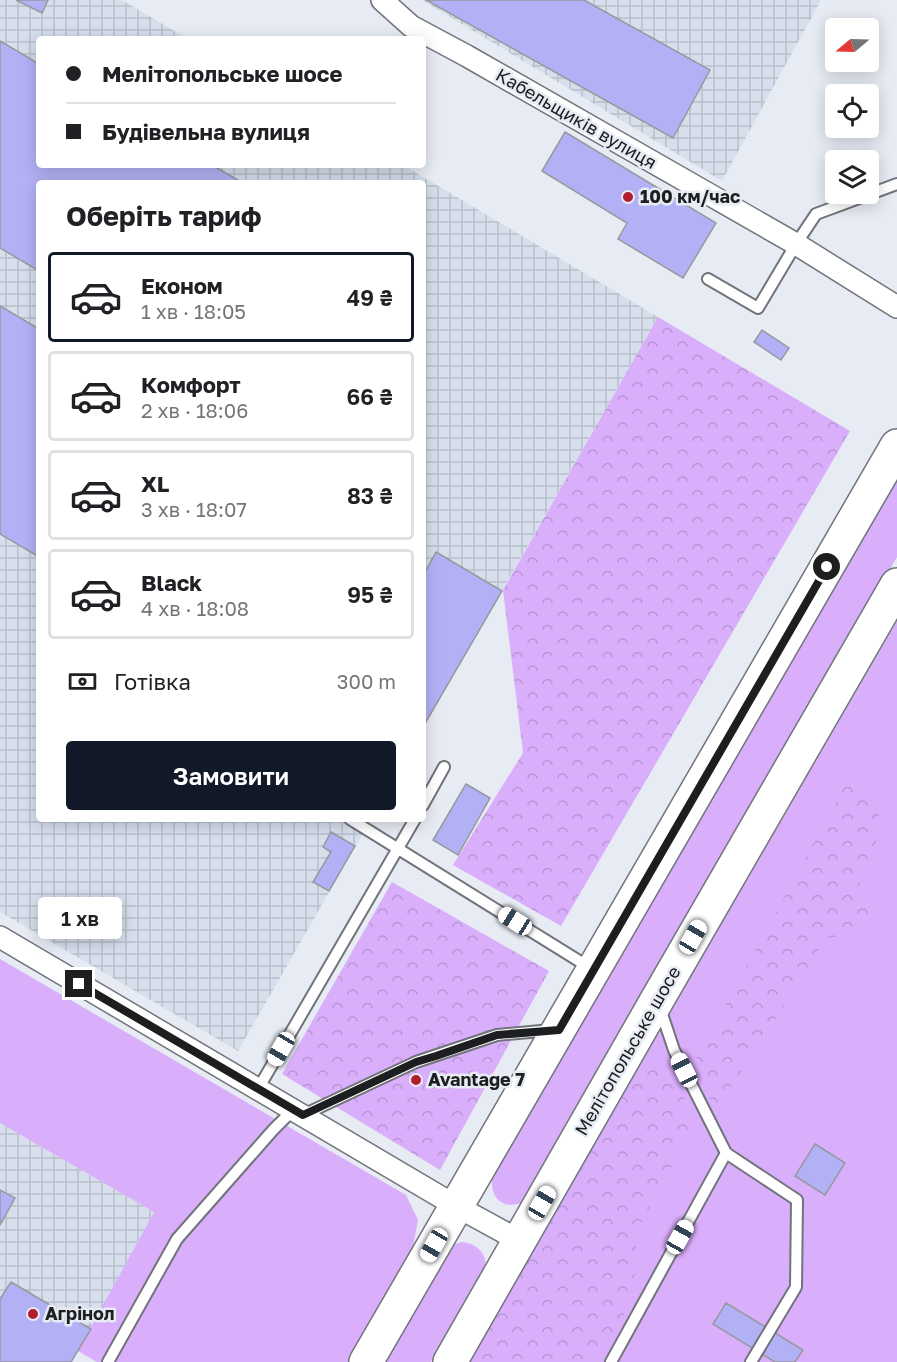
<!DOCTYPE html>
<html lang="uk">
<meta charset="utf-8">
<style>
body{margin:0;font-family:"Golos Text",sans-serif;background:#f2f2f2;color:#202124;height:100vh;display:flex;flex-direction:column;font-size:22px;white-space:nowrap}
*{box-sizing:border-box;margin:0}
p{font-size:20px;color:#757577}
.icon{flex:none;width:33px;height:33px;fill:none;stroke:currentColor;stroke-width:2;stroke-linecap:round;stroke-linejoin:round}
.map{position:relative;flex:1;overflow:hidden}
.sheet{position:absolute;left:36px;top:180px;width:390px;height:642px;display:flex;flex-direction:column;background:#fff;border-radius:6px;box-shadow:0 3px 15px #0003}
.sheet>*{flex:none}
.top-card{position:absolute;left:36px;top:36px;width:390px;height:132px;border-radius:6px;box-shadow:0 3px 15px #0003;display:grid;align-content:center;height:132px;padding:0 30px;background:#fff}
.needle{width:39px;rotate:251deg}
.tools{position:absolute;left:825px;top:18px;display:grid;gap:12px}
.tools a{display:grid;place-items:center;width:54px;height:54px;border-radius:6px;background:#fff;box-shadow:0 3px 15px #0003;font-size:30px}
.end{position:absolute;width:27px;height:27px;margin:-14px;border:8px solid #1c1e20;background:#fff;box-shadow:0 0 0 3px #fff}
.from{border-radius:50%}
.bubble{position:absolute;height:42px;border-radius:6px;background:#fff;box-shadow:0 3px 15px #0003;font-size:20px;font-weight:600;line-height:42px;text-align:center}
.car{position:absolute;width:18px;height:36px;margin:-18px -9px;border-radius:8px;box-shadow:0 0 4px 2px #0007;background:linear-gradient(#fff 24%,#345 0 40%,#fff 0 76%,#345 0 86%,#fff 0)}
.top-card b{display:flex;align-items:center;gap:21px;height:57px;font-size:22px}
.top-card b+b{border-top:2px solid #e0e0e0}
.top-card i{width:15px;height:15px;background:#202124}
ul{padding:0;list-style:none}
li{display:flex;align-items:center;gap:18px;height:90px;margin:0 12px 9px;padding:0 18px;border:3px solid #e0e0e0;border-radius:6px}
li div{flex:1}
li b{display:block;font-size:22px}
li em{font-style:normal;font-weight:600}
li.selected{border-color:#111827}
li>.icon{width:54px;height:54px;stroke-width:1.5}
h2{padding:0 30px;font-size:27px;line-height:72px}
.pay{display:flex;align-items:center;gap:15px;height:66px;padding:0 30px;font-size:22px}
.pay p{margin-inline-start:auto}
.primary-button{display:flex;gap:12px;margin-top:auto;padding:12px 30px}
.primary-button a{flex:1;height:69px;border-radius:6px;background:#111827;color:#fff;font-size:24px;font-weight:600;line-height:69px;text-align:center}
.map>svg:first-child{display:block}
.industrial{fill:url(#industrial-grid)}
.green{fill:#d9aefa}
.forest{fill:url(#forest-crowns)}
.building{fill:#b3b1f5;stroke:#98989f;stroke-width:1.5}
.lines{fill:none;stroke-linecap:round;stroke-linejoin:round}
.lane-casing{stroke:#71747b;stroke-width:14}
.street-casing{stroke:#71747b;stroke-width:24}
.primary-casing{stroke:#71747b;stroke-width:36}
.lane{stroke:#fff;stroke-width:10}
.street{stroke:#fff;stroke-width:21}
.primary{stroke:#fff;stroke-width:33}
.route{stroke:#1c1e20;stroke-width:8}
.poi-dot{fill:#b01e2d;stroke:#e7ebf3;stroke-width:2}
.labels{text-anchor:middle;stroke-width:5;stroke-linejoin:round;paint-order:stroke}
.street-label{font-size:18px;fill:#1c1e20;stroke:#e7ebf3}
.poi-label{font-size:18px;font-weight:bold;fill:#1c1e20;stroke:#e7ebf3;text-anchor:start}
</style>
<div class="map">
<svg width="897" height="1362" viewBox="0 0 897 1362">
<defs>
<pattern id="industrial-grid" width="8" height="8" patternUnits="userSpaceOnUse" patternTransform="scale(1.5)"><rect width="8" height="8" fill="#d7dfed"/><path d="M0 4h8M4 0v8" fill="none" stroke="#b8bfcb"/></pattern>
<pattern id="forest-crowns" width="20" height="18" patternUnits="userSpaceOnUse" patternTransform="scale(1.5)"><rect width="20" height="18" fill="#d9aefa"/><path d="M2 6a3 3 0 1 1 6 0M12 15a3 3 0 1 1 6 0" fill="none" stroke="#ba95d6"/></pattern>
</defs>
<rect width="100%" height="100%" fill="#e7ebf3"/>
<path class="industrial" d="M0 0H122L188 39H39V165H403L658 317 423 729V183H39V819H371L238 1051 0 912Z
M422 0H821L722 181Z
M0 1123 154 1212 91 1329 71 1362H0Z"/>
<path class="green" d="M897 474V557L527 1200C508 1211 490 1202 492 1179Z
M897 621V1362H468Z
M0 959 406 1195 418 1220 412 1252 348 1362H97L78 1351 154 1212 0 1123Z
M462 1242C478 1244 486 1253 486 1268L431 1362H384L450 1247 456 1244Z"/>
<path class="forest" d="M658 317 850 431 561 926 453 865 523 753 503 590Z
M852 773 880 801 876 847 858 875 871 921 851 935 826 938 761 1042 715 1111 702 1080 696 1059Z
M392 882 549 971 440 1170 282 1074Z
M647 1052 666 1068 676 1079 686 1102 688 1132 668 1174 636 1232 635 1295 596 1362H468Z"/>
<path class="building" d="M16 0H48L42 13Z
M426 0H584L710 70 673 138Z
M0 41 39 64V165H212L243 183H39V271L0 248Z
M565 132 716 223 683 278 618 239 627 223 542 171Z
M0 306 39 329V557L0 534Z
M762 330 789 348 781 360 754 342Z
M436 552 502 591 423 727V576Z
M466 784 490 798 458 855 433 840Z
M331 832 355 846 329 891 313 882 331 852 323 847Z
M815 1144 845 1163 825 1195 795 1176Z
M0 1190 15 1198 0 1225Z
M11 1282 91 1329 71 1362H0V1299Z
M726 1303 803 1350 795 1362H775L713 1324Z"/>
<g class="lines">
<defs>
<path id="lane" d="M708 279 758 308 796 244 816 214 897 184
M423 805 444 767
M350 819 592 969
M660 1008 674 1050 726 1153 797 1200 796 1287 751 1362
M258 1089 415 819
M303 1115 416 1062 497 1035 552 1030
M108 1362 177 1239 273 1130 293 1110
M611 1362 726 1153"/>
<path id="street" d="M382 0 411 26 467 56 796 244 897 307
M0 937 456 1206 520 1241"/>
<path id="primary" d="M366 1362 897 446
M450 1362 657 1000 897 585"/>
</defs>
<use href="#lane" class="lane-casing"/>
<use href="#street" class="street-casing"/>
<use href="#primary" class="primary-casing"/>
<use href="#lane" class="lane"/>
<use href="#street" class="street"/>
<use href="#primary" class="primary"/>
</g>
<g class="lines">
<path class="route" d="M79 984 303 1115 416 1062 436 1056 497 1035 559 1030 827 567"/>
</g>
<g class="poi-dot">
<circle cx="628" cy="197" r="6"/>
<circle cx="416" cy="1080" r="6"/>
<circle cx="33" cy="1314" r="6"/>
</g>
<g class="labels">
<g class="street-label">
<text transform="translate(576 119) rotate(30)" y="6">Кабельщиків вулиця</text>
<text transform="translate(628 1051) rotate(-60)" y="6">Мелітопольське шосе</text>
</g>
<g class="poi-label">
<text x="640" y="203">100 км/час</text>
<text x="428" y="1086">Avantage 7</text>
<text x="45" y="1320">Агрінол</text>
</g>
</g>
</svg>
<div class="tools">
<a><svg class="needle" viewBox="-14 -14 28 28"><path d="M0-13l5 13h-10z" fill="#e53935"/><path d="M0 13l5-13h-10z" fill="#757577"/></svg></a>
<a><svg class="icon" aria-label="locate" viewBox="0 0 24 24"><circle cx="12" cy="12" r="6"/><path d="M12 2v4M12 18v4M2 12h4M18 12h4"/></svg></a>
<a><svg class="icon" aria-label="layers" viewBox="0 0 24 24"><path d="M12 4l9 5-9 5-9-5zM3 14l9 5 9-5"/></svg></a>
</div>
<i class="end from" style="left:827px;top:567px"></i>
<i class="end" style="left:79px;top:984px"></i>
<div class="bubble" style="left:38px;top:897px;width:84px">1 хв</div>
<i class="car" style="left:515px;top:921px;rotate:302deg"></i>
<i class="car" style="left:693px;top:937px;rotate:30deg"></i>
<i class="car" style="left:281px;top:1049px;rotate:210deg"></i>
<i class="car" style="left:684px;top:1070px;rotate:333deg"></i>
<i class="car" style="left:542px;top:1203px;rotate:30deg"></i>
<i class="car" style="left:680px;top:1237px;rotate:29deg"></i>
<i class="car" style="left:434px;top:1245px;rotate:210deg"></i>
<div class="top-card">
<b><i class="from"></i>Мелітопольське шосе</b>
<b><i></i>Будівельна вулиця</b>
</div>
<section class="sheet">
<h2>Оберіть тариф</h2>
<ul>
<li class="selected"><svg class="icon" aria-label="car" viewBox="0 0 24 24"><path d="M5 17H2v-5l4-1 3-4h7l3 4 3 1v5h-3M9 17h6M6 11h13"/><circle cx="7" cy="17" r="2"/><circle cx="17" cy="17" r="2"/></svg><div><b>Економ</b><p>1 хв · 18:05</p></div><em>49 ₴</em></li>
<li><svg class="icon" aria-label="car" viewBox="0 0 24 24"><path d="M5 17H2v-5l4-1 3-4h7l3 4 3 1v5h-3M9 17h6M6 11h13"/><circle cx="7" cy="17" r="2"/><circle cx="17" cy="17" r="2"/></svg><div><b>Комфорт</b><p>2 хв · 18:06</p></div><em>66 ₴</em></li>
<li><svg class="icon" aria-label="car" viewBox="0 0 24 24"><path d="M5 17H2v-5l4-1 3-4h7l3 4 3 1v5h-3M9 17h6M6 11h13"/><circle cx="7" cy="17" r="2"/><circle cx="17" cy="17" r="2"/></svg><div><b>XL</b><p>3 хв · 18:07</p></div><em>83 ₴</em></li>
<li><svg class="icon" aria-label="car" viewBox="0 0 24 24"><path d="M5 17H2v-5l4-1 3-4h7l3 4 3 1v5h-3M9 17h6M6 11h13"/><circle cx="7" cy="17" r="2"/><circle cx="17" cy="17" r="2"/></svg><div><b>Black</b><p>4 хв · 18:08</p></div><em>95 ₴</em></li>
</ul>
<div class="pay"><svg class="icon" aria-label="cash" viewBox="0 0 24 24"><path d="M3 7h18v10H3z"/><circle cx="12" cy="12" r="2"/></svg>Готівка<p>300 m</p></div>
<div class="primary-button"><a>Замовити</a></div>
</section>
</div>
